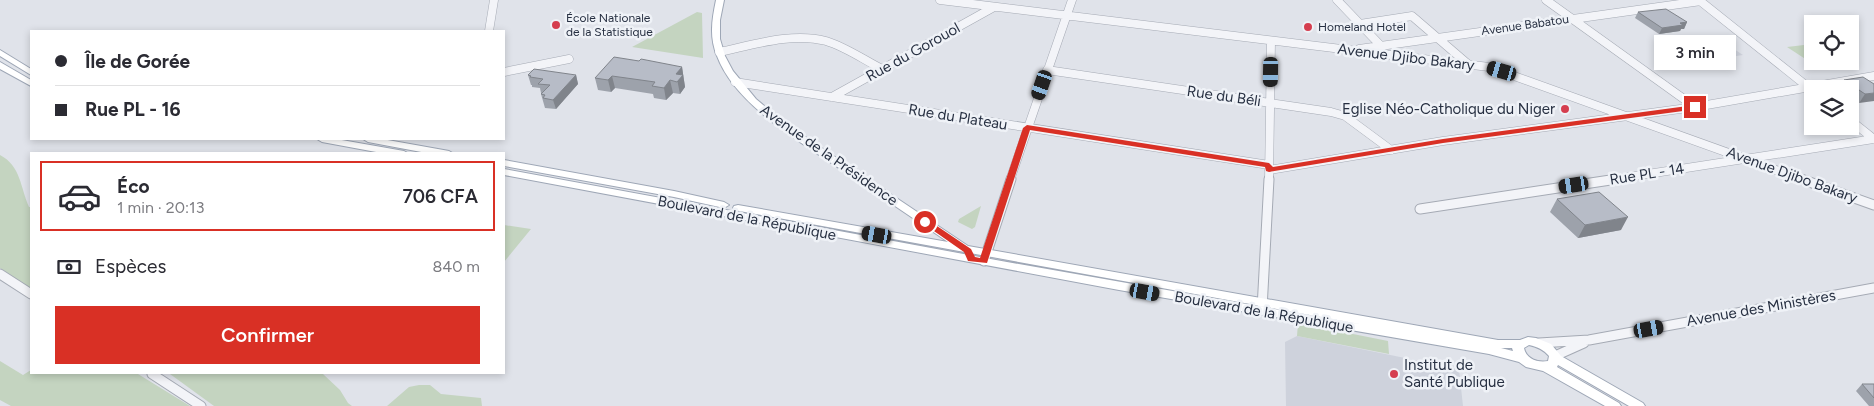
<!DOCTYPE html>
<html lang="fr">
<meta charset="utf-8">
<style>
body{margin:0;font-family:Figtree,sans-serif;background:#f2f2f3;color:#2b2b33;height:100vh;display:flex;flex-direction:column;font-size:19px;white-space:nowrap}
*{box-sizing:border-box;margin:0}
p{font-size:16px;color:#7c7c81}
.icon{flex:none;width:28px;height:28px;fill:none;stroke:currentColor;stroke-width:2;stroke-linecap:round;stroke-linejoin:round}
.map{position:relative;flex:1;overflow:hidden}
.drawer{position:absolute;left:30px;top:152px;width:475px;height:222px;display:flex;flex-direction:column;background:#fff;border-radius:0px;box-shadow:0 2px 8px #0003}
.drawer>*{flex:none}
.banner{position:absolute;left:30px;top:30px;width:475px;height:110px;border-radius:0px;box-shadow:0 2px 8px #0003;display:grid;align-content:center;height:110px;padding:0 25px;background:#fff}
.fabs{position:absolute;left:1804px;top:15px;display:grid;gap:10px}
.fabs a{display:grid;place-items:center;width:55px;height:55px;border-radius:0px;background:#fff;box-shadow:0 2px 8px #0003;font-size:25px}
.end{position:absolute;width:22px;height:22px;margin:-11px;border:6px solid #d93025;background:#fff;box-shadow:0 0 0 2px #fff}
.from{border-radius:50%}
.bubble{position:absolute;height:35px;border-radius:0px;background:#fff;box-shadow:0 2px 8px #0003;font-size:16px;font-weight:600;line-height:35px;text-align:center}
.car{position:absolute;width:15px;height:30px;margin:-15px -8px;border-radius:6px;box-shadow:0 0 4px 1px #0007;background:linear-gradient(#222 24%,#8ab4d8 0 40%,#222 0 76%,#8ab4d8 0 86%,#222 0)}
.banner b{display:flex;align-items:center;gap:18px;height:48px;font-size:19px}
.banner b+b{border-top:1px solid #e1e1e2}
.banner i{width:12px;height:12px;background:#2b2b33}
ul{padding:9px 0 0;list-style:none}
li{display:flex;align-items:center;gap:15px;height:70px;margin:0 10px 8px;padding:0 15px;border:2px solid #e1e1e2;border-radius:0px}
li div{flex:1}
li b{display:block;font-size:19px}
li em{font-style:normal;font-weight:600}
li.selected{border-color:#d93025}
li>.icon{width:45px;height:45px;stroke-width:1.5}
.pay{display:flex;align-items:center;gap:12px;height:55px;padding:0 25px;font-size:19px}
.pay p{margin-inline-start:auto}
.primary-button{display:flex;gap:10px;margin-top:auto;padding:10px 25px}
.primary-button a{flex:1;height:58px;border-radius:0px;background:#d93025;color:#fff;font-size:20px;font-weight:600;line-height:58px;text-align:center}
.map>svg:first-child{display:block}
.built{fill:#ced2dc}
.green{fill:#c4d4c0}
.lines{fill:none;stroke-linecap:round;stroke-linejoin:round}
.minor-far1-casing{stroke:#a5aab4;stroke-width:9}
.minor-casing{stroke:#a5aab4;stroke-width:11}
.major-casing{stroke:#9ea7b6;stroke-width:2}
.minor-far1{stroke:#f3f4f8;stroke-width:8}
.minor{stroke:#f3f4f8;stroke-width:9}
.major{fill:#fff;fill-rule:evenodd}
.wall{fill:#9da2ab}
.shaded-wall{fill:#80848b}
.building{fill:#b7bcc7;stroke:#80848b}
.route{fill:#d93025}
.poi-dot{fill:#d53e4f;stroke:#eff2f7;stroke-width:2}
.labels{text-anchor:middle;stroke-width:5;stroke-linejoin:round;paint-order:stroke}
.far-poi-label{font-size:12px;fill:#273042;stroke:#eff2f7;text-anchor:start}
.far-street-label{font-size:12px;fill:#273042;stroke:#eff2f7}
.street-label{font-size:15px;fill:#273042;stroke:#eff2f7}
.poi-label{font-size:15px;fill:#273042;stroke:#eff2f7;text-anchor:end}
</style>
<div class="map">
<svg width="1874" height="406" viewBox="0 0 1874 406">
<rect width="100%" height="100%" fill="#e0e3ea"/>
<path class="built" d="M1728 45 1743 55 1723 58 1708 49Z
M1297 336 1459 369 1463 406H1286L1285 342Z"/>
<path class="green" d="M697 12 702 13 703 58 632 47Z
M1804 45 1812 50V61L1830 62 1813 64 1787 47Z
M0 155C21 166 20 187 29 207H31V289L0 268Z
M981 206 975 227 972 229 958 222 959 219Z
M504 225 531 229 504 262Z
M1298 323 1388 341 1389 354 1297 336Z
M0 361 23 375 31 370V374H138L190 406H11L0 400Z
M170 374H323L340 390 348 403 352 406H214Z
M419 385H430L441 394 481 398 482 406H387L409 387Z"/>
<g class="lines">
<defs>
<path id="minor-far1" d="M940 0 1489 67 1804 180
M1337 0 1360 24
M1546 0 1695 107
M1699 0 1808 87
M489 31 494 0
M1382 47 1360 24 1412 16 1469 65
M1359 49 1701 1
M719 52C753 45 792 32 826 41 846 47 864 60 882 69
M1047 70 1331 112 1345 116 1391 150
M504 72 569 59
M735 82 1269 165
M832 97 994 7
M1850 120 1874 139
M1269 170 1443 141 1695 107 1874 76
M1010 180 1072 0
M1269 180 1271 41
M1609 180 1874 139"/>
<path id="minor" d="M1801 179 1874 205
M1420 209 1617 179
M984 261 1011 179
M0 274 31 294
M1262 309 1269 179
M1539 343 1589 340 1874 288
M1555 356 1584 343
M152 374 201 406"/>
<path id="major" d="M716 0H724L720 20V39L725 56 733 71 756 99 786 124 968 246 1498 340H1520L1528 337 1536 338 1551 344 1561 356 1643 403 1645 406H1629L1558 365 1557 367 1619 403 1621 406H1605L1543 371 1526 367 1519 362 1489 354 1119 290 504 175V169L996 260 1365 325 734 210 733 208 734 206 738 205 948 242C914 219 879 195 845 172 802 143 735 105 717 56 709 37 712 19 716 0ZM1529 345C1538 347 1544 350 1549 356L1548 361C1538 363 1526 359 1524 348ZM1501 348H1512L1513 351Z
M0 50 31 69V75L0 56Z
M0 62 31 80V86L0 69Z
M317 139H336L404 151 409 154H387L322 142Z
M363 139H382L449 151 454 154H432L368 142Z
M504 160 674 191 724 202 729 205 724 208 674 197 504 166Z"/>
</defs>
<use href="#minor-far1" class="minor-far1-casing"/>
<use href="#minor" class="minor-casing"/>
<use href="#major" class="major-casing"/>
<use href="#minor-far1" class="minor-far1"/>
<use href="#minor" class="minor"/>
<use href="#major" class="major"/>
</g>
<path class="wall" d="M1638 12 1687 22 1684 29H1681L1680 31 1659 34 1635 18Z
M682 67 685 87 680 94 673 93 666 100 654 98 653 94 615 88 611 92 598 90 595 78Z
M528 75H576L578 84 556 109 545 108 541 94 542 93H541L540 88 532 87V85H531Z
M1844 80 1874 84 1859 103 1850 97V89H1838Z
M1557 199 1621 230 1578 238 1550 212Z
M1862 384H1874V406H1869L1856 391Z"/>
<path class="shaded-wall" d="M1687 22 1684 29H1681L1680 31 1659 34 1662 28 1680 23Z
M682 67 685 87 680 94 676 74Z
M576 75 578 84 556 109 553 100Z
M612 76 615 88 611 92 608 80Z
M670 80 673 93 666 100 664 88Z
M1874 93V101L1859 103 1865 94Z
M1628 217 1621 230 1578 238 1585 225Z"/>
<path class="building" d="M1666 9 1687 22 1680 23 1683 25 1662 28 1638 12Z
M614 57 639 61 641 59 682 67 676 74 683 75 677 82 670 80 664 88 652 86 655 82 612 76 608 80 595 78Z
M534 69 576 75 553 100 543 98 545 95 541 94 550 85 538 84 543 79 530 77 531 76 528 75Z
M1863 77 1874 84V93L1865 94 1844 80Z
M1599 192 1628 217 1585 225 1557 199Z
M1862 384H1874V398Z"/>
<path class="route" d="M1695 105 1699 107 1698 109 1443 143 1269 172 1266 171 1265 167 1030 130 987 263 968 261 964 252 921 222 922 220H928L971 249 975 257 980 258 1023 128 1027 125 1269 163 1273 167 1443 139Z"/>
<g class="poi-dot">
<circle cx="556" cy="25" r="5"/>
<circle cx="1308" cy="27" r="5"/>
<circle cx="1565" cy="109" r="5"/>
<circle cx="1394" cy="374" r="5"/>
</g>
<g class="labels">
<g class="far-poi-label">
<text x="566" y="22">École Nationale<tspan x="566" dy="14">de la Statistique</tspan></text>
<text x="1318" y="31">Homeland Hotel</text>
</g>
<g class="far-street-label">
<text transform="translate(1525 25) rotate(-8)" y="4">Avenue Babatou</text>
</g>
<g class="street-label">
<text transform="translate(913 52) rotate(-29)" y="5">Rue du Gorouol</text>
<text transform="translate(1406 57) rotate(7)" y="5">Avenue Djibo Bakary</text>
<text transform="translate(1224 96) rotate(8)" y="5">Rue du Béli</text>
<text transform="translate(958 117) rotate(9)" y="5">Rue du Plateau</text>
<text transform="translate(829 155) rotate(35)" y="5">Avenue de la Présidence</text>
<text transform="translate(1647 174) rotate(-9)" y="5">Rue PL - 14</text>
<text transform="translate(1792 175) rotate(20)" y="5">Avenue Djibo Bakary</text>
<text transform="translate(747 218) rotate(11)" y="5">Boulevard de la République</text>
<text transform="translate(1761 308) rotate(-10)" y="5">Avenue des Ministères</text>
<text transform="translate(1264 312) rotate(10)" y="5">Boulevard de la République</text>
</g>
<g class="poi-label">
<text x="1555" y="114">Eglise Néo-Catholique du Niger</text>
<text x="1404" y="370" text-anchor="start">Institut de<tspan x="1404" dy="17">Santé Publique</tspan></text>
</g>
</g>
</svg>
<div class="fabs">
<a><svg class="icon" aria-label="locate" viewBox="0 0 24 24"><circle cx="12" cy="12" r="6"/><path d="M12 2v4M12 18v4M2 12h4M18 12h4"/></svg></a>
<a><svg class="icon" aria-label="layers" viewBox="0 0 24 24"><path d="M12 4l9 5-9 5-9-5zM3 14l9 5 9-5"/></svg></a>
</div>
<i class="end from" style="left:925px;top:222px"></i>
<i class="end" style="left:1695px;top:107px"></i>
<div class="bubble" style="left:1654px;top:35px;width:82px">3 min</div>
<i class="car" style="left:1502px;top:71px;rotate:286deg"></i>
<i class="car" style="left:1271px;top:72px;rotate:181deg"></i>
<i class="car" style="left:1042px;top:85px;rotate:199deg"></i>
<i class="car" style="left:1574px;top:185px;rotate:261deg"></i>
<i class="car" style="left:877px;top:235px;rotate:280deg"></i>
<i class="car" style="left:1145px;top:292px;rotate:100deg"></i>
<i class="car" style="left:1649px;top:329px;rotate:80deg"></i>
<div class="banner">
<b><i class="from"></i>Île de Gorée</b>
<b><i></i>Rue PL - 16</b>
</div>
<section class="drawer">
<ul>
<li class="selected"><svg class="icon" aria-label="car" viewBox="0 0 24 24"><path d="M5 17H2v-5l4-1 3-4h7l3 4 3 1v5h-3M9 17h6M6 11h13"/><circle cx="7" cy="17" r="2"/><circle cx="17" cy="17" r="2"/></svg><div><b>Éco</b><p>1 min · 20:13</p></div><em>706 CFA</em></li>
</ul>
<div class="pay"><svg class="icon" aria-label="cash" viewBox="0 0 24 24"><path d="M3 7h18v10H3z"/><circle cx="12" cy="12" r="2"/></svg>Espèces<p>840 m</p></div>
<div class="primary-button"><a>Confirmer</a></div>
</section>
</div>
